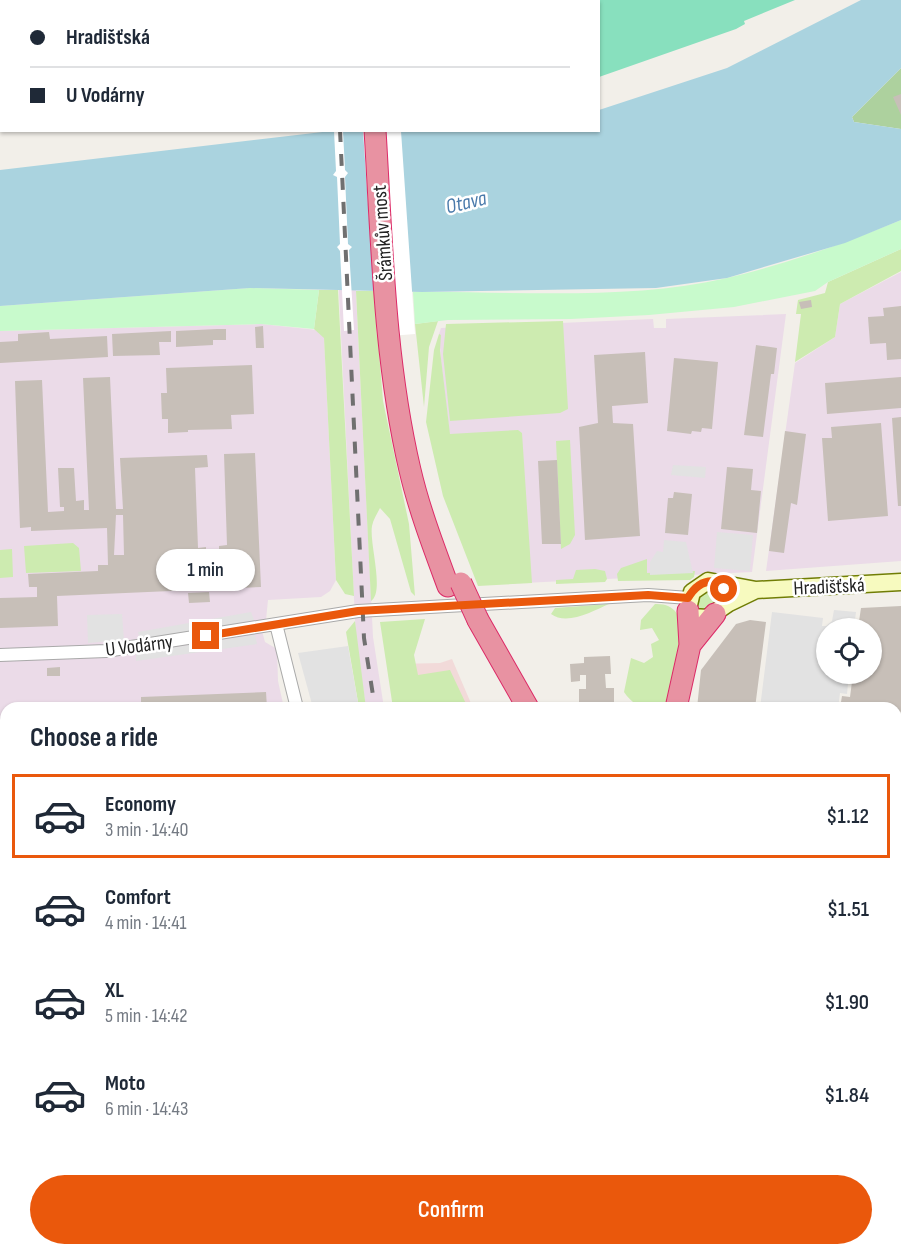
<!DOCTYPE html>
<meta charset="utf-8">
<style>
body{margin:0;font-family:"Sofia Sans Condensed",sans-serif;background:#f6f6f7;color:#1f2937;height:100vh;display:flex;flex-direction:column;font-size:22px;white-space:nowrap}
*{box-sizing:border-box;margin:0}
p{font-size:20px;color:#747a83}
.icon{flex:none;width:33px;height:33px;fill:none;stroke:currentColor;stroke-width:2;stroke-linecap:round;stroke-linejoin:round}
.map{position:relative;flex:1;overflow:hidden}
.side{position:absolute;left:0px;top:702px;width:902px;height:554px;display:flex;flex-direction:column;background:#fff;border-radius:18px 18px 0 0;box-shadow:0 2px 4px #0004}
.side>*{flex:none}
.banner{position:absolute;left:0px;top:0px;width:600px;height:132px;box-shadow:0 2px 4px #0004;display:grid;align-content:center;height:132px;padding:0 30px;background:#fff}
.controls{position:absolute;left:816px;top:618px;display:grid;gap:12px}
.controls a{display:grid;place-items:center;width:66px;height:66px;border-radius:50%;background:#fff;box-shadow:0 2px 4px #0004;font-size:30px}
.end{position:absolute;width:27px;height:27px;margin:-14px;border:8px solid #ea580c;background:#fff;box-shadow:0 0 0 3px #fff}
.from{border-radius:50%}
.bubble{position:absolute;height:42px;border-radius:21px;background:#fff;box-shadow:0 2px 4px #0004;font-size:20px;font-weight:600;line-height:42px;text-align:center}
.banner b{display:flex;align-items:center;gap:21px;height:57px;font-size:22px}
.banner b+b{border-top:2px solid #e0e1e3}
.banner i{width:15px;height:15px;background:#1f2937}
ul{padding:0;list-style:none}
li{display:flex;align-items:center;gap:18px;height:84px;margin:0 12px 9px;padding:0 18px;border:3px solid transparent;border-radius:0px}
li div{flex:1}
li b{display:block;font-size:22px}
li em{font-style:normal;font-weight:600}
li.current{border-color:#ea580c}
li>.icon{width:54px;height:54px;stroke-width:1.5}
h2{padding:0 30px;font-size:27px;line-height:72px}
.primary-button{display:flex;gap:12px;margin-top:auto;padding:12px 30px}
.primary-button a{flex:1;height:69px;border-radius:36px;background:#ea580c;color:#fff;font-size:24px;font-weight:600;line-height:69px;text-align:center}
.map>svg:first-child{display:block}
.residential{fill:#e0dfdf}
.commercial{fill:#f2dad9}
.industrial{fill:#ebdbe8}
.grass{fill:#cdebb0}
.forest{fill:#add19e}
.park{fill:#c8facc}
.pitch{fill:#88e0be}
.parking{fill:#e2e2e2}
.water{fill:#aad3df}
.pier{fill:#fff}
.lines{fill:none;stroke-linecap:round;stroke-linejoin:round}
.stream{stroke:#aad3df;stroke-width:4}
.building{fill:#c7bfb8;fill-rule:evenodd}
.street-casing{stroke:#a9a9a9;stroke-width:14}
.secondary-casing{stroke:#707d05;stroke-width:19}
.highway-casing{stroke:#dc2a67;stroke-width:23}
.street{stroke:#fff;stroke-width:12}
.secondary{stroke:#f7fabf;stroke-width:16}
.highway{stroke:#e892a2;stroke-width:21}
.rail{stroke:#707070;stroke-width:4;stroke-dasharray:12 12;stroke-linecap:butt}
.highway-bridge-casing{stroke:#dc2a67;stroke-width:23;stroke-linecap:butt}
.highway-bridge{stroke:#e892a2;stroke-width:21}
.route{stroke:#ea580c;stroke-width:8}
.labels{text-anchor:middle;stroke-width:5;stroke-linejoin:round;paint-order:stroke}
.street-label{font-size:20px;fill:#222;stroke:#fff}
.water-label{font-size:21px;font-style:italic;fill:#4a7aab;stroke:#fff}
</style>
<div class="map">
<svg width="901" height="1255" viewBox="0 0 901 1255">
<rect width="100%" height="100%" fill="#f2efe9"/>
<path class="residential" d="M6 944V1250H386V1255H0V945Z"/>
<path class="commercial" d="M452 659 473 708H403L397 664 440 663Z"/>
<path class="industrial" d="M331 131H348L373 637 384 708H366L356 639Z
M901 272V561L766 571 795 363 835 337 840 304Z
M786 314 752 572 481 585 453 465 441 360 439 334 441 328 653 319 654 328H666V319Z
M261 324 317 330 324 337 336 580 330 591 321 597 268 600 266 620H259L265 642 277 649 278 681 284 708H6V810L0 809V331Z
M0 865 6 866V944L0 945Z
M386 1250H684L698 1255H386Z"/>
<path class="grass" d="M901 249V271L840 304 835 337 795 362 801 314H796L798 300 825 293 828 282Z
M319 290H338L354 596 345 594 336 580 324 338 314 329Z
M356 291H374L383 401 409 524 415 596 411 592 390 519 380 508C377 514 373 520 372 526 369 543 385 592 371 601Z
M438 321 429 347 424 407 415 324Z
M563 321 568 409 560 413 450 421 443 354 446 324Z
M439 334 441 335 440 350 450 434 518 430 522 433 532 583 478 586 443 496 426 422 434 350Z
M570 440 575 535 570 544 561 549 556 441Z
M73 543 79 548 81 571 26 573 24 546Z
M12 549 13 577 0 578V550Z
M647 559V573L695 571 694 577 690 580 618 581 617 574 621 568Z
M595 569 605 571 607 579 605 582 556 584V580L573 579 576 570Z
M706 589 717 593 718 602 711 610 696 609 694 601Z
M609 604C593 611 567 626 551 614L555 608Z
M655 604C703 602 672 679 666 703 648 711 635 708 624 692L631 658 644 663 653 657 651 644 659 640 652 628 640 630 641 620Z
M425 619 414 655 418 675 450 670 468 708H393L380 622Z
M355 621 366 708H359L346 632Z
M901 759V824L896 836V768Z
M901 1072V1255H856L857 1250H896V1097Z"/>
<path class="forest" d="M901 68V129L854 122 852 117Z
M0 809 6 810V866L0 865Z"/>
<path class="park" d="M901 220V249L828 282 815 291 734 307 649 315 571 319 448 320 415 324 413 292C514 291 628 301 727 278 787 264 845 243 901 220Z
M250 288 319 290 314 329 261 324 0 331V306Z"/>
<path class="pitch" d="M542 0H795L744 21 745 24 736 29 599 77 598 2Z"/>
<path class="parking" d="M673 465 706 467 705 478 671 475Z
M717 532 753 535 750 571 714 568Z
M664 540 686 542 693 573 650 575V562L657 551 663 552Z
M834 610 856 612 854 628H826V674H849L847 694 840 693 838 708H760L772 612 823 618 822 626H826L832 621Z
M251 612 254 620 208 630 140 639 138 632Z
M122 614 124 640 88 643 87 615Z
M255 635 257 644 136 661V653Z
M348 646 359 708H313L298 653Z"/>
<path class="water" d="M861 0H901V68L852 117 854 122 901 129V220L845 243 727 278 656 288 422 292 250 288 0 306V170L331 131 598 130 599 110 727 68Z"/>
<path class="pier" d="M334 131H343L345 170 348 173 345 177 348 244 352 247 349 250 354 330 344 331 340 251 337 247 340 244 337 177 333 175 336 171Z
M363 131H401L415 334 377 337Z"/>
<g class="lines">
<path class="stream" d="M896 762 901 753"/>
</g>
<path class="building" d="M901 94V115L893 97Z
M811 300 812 307 801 309 799 302Z
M901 306V359L887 360 886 343 870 344 868 317 884 316 883 308Z
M263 326 264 348H256L255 327Z
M217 329H226V340H213V345L176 347V331Z
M171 331V342H159L160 355 113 356 112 334Z
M49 332 50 339 107 336 108 357 0 363V342L18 341V334Z
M756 345 777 348 774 374H771L763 437 744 435Z
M645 352 648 403 612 406 613 423 633 424 640 536 585 540 579 427 598 423 594 355Z
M674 358 718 362 712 429 702 428 701 432 692 431 691 434 667 431Z
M252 365 254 414 231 415 232 429 188 430V432L168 433V419H162L161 393H167L166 368Z
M110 377 116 509H123L120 458 207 455 208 467 195 468 198 548 206 547V551H219V546L227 545 224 454 255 453 261 587 57 596 58 626 0 628V598L37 597V587H29L28 574 98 571V565H108L107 528 31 531V527L20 528 15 381 42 380 48 512 64 511V507H60L58 468H74L76 501 84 500V510H89L83 378ZM116 515H123L124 555H114Z
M901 377V408L827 414 825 383Z
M901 417V506H898L892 418Z
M881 423 888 516 828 521 822 438H832L831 427Z
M785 431 806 434 797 505 791 503 784 553 769 551Z
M557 460 561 544H542L538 461Z
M727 467 753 469 751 490 761 491 757 533 721 529Z
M674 492 692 494 688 535 665 533 668 498H673Z
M209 592 210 602 189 603 188 593Z
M901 606V711L896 719V708H840L842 696 850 697 853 674H872V628H858L861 608Z
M750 620 766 622 755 708H697L701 670 736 624Z
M610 656 611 674H605L606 688H614V703L579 704V689H586V675H580V681L571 682 570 664 584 663V657Z
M60 667V676H47V668Z
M266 692 267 708H141V697Z
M6 997V1015H1L0 998Z
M6 1126V1143H0V1127Z
M4 1242 6 1250 10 1255H0V1244Z
M147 1250H163L166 1255H146Z
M182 1250H203L192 1255H185Z
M463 1250H552L551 1255H475L462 1254Z"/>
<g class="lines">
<defs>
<path id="street" d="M276 624 297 708
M0 655 106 651 358 611 648 595 689 598
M0 1026H6
M0 1109 6 1108
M0 1205 6 1219
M0 1227 6 1228
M21 1250 24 1255
M250 1250 252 1255"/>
<path id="secondary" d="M756 590 729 603 707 618 693 617 688 609 692 592 708 581 756 590 901 582
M896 928 901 912
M222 1255 231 1250"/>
<path id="highway" d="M380 0V2
M375 130C382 244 384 359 410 470 419 509 434 548 448 586
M478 620 528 708
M690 645 715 614
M676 708 690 645 688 611
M896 1027 901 1030"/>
</defs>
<use href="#street" class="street-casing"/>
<use href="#secondary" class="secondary-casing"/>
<use href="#highway" class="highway-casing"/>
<use href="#street" class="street"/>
<use href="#secondary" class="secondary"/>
<use href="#highway" class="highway"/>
<path class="rail" d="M333 0V2
M340 130 364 638 375 708
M760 1250 768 1255"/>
<defs>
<path id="highway-bridge" d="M461 583 478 620"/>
</defs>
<use href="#highway-bridge" class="highway-bridge-casing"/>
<use href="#highway-bridge" class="highway-bridge"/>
</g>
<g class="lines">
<path class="route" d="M206 636 358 611 648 595 688 598C695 586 704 579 718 582L724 589"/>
</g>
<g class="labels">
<g class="street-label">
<text transform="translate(382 233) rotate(-94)" y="7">Šrámkův most</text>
<text transform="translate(829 586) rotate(-3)" y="7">Hradišťská</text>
<text transform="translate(139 645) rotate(-7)" y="7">U Vodárny</text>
</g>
<g class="water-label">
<text transform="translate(466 202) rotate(-13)" y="7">Otava</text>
</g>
</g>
</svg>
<div class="controls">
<a><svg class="icon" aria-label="locate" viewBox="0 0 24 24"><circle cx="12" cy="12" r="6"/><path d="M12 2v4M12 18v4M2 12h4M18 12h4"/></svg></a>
</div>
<i class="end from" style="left:724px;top:589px"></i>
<i class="end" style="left:206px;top:636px"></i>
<div class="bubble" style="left:156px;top:549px;width:99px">1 min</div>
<div class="banner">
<b><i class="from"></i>Hradišťská</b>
<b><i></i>U Vodárny</b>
</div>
<section class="side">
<h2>Choose a ride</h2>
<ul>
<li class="current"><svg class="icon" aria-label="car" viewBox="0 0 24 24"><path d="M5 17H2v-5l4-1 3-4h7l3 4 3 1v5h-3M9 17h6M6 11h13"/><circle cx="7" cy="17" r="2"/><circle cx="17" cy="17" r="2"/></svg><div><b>Economy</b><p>3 min · 14:40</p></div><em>$1.12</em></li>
<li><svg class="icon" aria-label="car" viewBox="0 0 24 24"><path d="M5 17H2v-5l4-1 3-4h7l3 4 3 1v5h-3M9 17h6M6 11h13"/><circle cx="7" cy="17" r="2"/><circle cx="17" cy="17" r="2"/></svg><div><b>Comfort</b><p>4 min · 14:41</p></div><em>$1.51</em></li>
<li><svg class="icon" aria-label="car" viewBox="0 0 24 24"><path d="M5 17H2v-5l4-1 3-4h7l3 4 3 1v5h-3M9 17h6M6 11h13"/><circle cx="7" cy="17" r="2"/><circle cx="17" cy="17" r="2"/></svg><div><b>XL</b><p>5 min · 14:42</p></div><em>$1.90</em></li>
<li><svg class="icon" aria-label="car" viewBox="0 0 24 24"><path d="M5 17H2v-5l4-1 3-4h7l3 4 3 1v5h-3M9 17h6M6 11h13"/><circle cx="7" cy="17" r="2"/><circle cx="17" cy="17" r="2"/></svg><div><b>Moto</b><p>6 min · 14:43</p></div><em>$1.84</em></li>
</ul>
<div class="primary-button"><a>Confirm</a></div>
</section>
</div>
